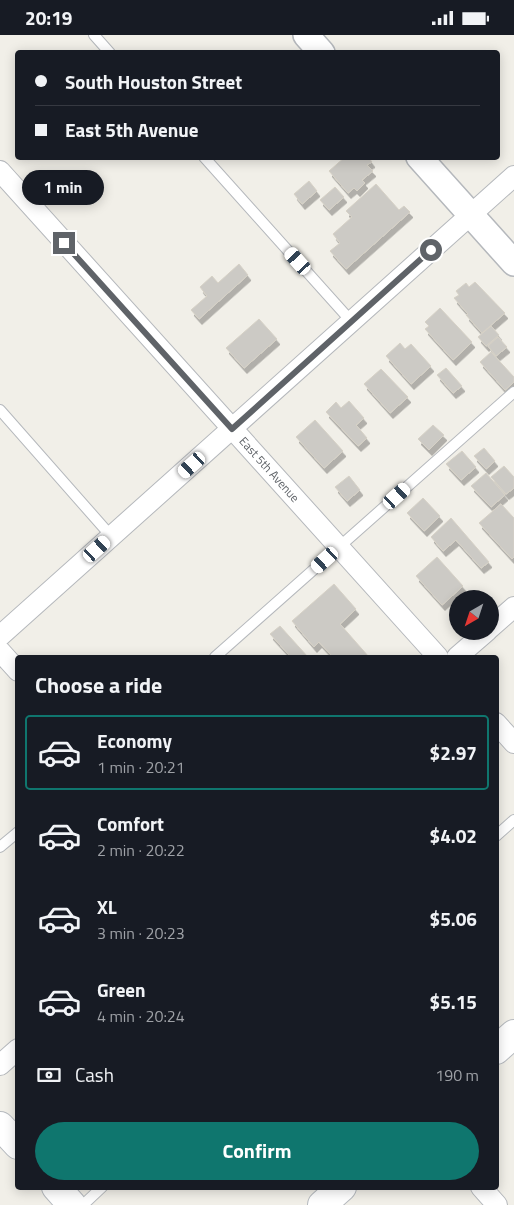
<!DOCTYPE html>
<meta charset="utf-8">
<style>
body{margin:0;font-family:"Titillium Web",sans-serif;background:#242831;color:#f1f3f6;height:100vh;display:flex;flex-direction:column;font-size:19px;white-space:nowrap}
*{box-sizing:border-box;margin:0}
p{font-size:16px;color:#9ea1a6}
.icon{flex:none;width:28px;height:28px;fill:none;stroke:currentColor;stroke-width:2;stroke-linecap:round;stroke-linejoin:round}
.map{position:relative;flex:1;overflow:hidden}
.drawer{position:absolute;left:15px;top:620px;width:484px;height:535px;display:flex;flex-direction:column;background:#171b24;border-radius:5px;box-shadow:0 2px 12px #0003}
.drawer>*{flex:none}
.guide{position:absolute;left:15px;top:15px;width:485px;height:110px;border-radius:5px;box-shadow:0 2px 12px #0003;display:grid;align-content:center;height:110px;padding:0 20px;background:#171b24}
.needle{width:32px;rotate:219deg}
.buttons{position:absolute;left:449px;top:555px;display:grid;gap:10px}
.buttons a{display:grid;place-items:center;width:50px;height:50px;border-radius:50%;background:#171b24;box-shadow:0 2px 12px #0003;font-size:25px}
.end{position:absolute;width:22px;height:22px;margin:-11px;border:6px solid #5f6368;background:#fff;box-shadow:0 0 0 2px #fff}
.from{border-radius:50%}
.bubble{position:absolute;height:35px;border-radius:18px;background:#171b24;box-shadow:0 2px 12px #0003;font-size:16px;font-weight:700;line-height:35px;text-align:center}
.car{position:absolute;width:15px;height:30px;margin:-15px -8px;border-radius:6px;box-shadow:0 0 4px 1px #0007;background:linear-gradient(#fff 24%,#345 0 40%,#fff 0 76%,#345 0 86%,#fff 0)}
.guide b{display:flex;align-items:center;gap:18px;height:48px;font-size:19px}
.guide b+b{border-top:1px solid #363941}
.guide i{width:12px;height:12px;background:#f1f3f6}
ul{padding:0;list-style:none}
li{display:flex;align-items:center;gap:15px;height:75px;margin:0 10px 8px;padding:0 10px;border:2px solid transparent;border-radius:5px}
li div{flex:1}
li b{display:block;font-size:19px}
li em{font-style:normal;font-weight:700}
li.selected{border-color:#0f766e}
li>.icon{width:45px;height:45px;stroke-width:1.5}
h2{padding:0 20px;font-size:22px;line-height:60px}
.pay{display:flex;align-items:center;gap:12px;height:55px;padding:0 20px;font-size:19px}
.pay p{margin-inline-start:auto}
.primary-button{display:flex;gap:10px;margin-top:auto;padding:10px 20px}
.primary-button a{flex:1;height:58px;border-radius:30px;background:#0f766e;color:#fff;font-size:20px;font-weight:700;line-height:58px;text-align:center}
.status{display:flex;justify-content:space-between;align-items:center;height:35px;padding:0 25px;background:#171b24;direction:ltr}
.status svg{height:14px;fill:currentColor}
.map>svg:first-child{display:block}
.building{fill:#cccac5;stroke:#d6d1c6;filter:url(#shadow)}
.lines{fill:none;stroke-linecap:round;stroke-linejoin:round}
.service-casing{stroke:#b5b8bc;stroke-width:12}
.minor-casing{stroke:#b5b8bc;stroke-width:22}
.tertiary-casing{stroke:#b5b8bc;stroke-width:28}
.secondary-casing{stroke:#b6babf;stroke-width:30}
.service{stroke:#fff;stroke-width:10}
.minor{stroke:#fff;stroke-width:20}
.tertiary{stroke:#fff;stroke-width:25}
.secondary{stroke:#fff;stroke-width:28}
.route{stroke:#5f6368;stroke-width:6}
.labels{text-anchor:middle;stroke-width:4.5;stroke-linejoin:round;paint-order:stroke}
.street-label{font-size:12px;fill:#5f6368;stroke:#fff}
</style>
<div class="status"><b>20:19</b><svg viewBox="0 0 49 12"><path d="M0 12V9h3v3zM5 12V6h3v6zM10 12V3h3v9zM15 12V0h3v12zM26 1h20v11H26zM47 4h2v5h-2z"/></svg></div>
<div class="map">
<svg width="514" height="1170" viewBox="0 0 514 1170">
<defs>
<filter id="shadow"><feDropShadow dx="3" dy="5.5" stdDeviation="0" flood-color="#0004"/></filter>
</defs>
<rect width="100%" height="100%" fill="#f1efe8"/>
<path class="building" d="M345 122H368L372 127 367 130 373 136 362 145 365 148 357 156 354 153 348 158 329 136Z
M309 146 317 156 302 169 294 159Z
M376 149 399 175 404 171 410 177 346 234 330 216 340 208 333 199 352 182 346 176Z
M335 152 344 162 329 175 320 165Z
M239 229 248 240 199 284 191 275 207 261 200 252 212 241 218 248Z
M475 247 505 278 482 298 466 280 468 279 454 263 459 260 456 256 466 248 469 252Z
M440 273 472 307 453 325 425 294 429 291 425 287Z
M259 284 277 304 244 333 226 313Z
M491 291 499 300 486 311 478 302Z
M498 302 507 312 496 321 488 311Z
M400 308 405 314 411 309 431 331 411 349 386 321Z
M491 317 514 342V347L505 355 480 327Z
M446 333 462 351 453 358 437 340Z
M381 334 408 362 390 378 364 349Z
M349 366 364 383 356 390 367 403 358 411 326 377 336 367 341 373Z
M315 385 343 416 324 433 296 402Z
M433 390 444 400 429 415 418 404Z
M484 413 495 426 486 434 474 421Z
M462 416 476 432 461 445 446 429Z
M504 431 514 442V453L506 459 491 442Z
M486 438 505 460 491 472 471 451Z
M349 441 360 455 347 466 335 452Z
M423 463 440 481 424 496 407 478Z
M501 469 514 483V522L512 524 479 488Z
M451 483 489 527 481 533 456 505 443 516 431 502Z
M437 522 463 551 442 570 416 541Z
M334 549 356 574 340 589 369 622H333L319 607 314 612 292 586Z
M280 591 308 622H291L270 599Z"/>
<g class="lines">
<defs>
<path id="service" d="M94 0 110 18
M204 122 351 286
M0 375 111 501
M215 622 514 357
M496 801 514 785
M0 812 18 797
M83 1170 102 1152"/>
<g id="minor">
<path id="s1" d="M0 136 438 622"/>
<path d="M490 593 514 572"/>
<path d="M0 601 514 141"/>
<path d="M0 616 18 636"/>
<path d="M457 622 487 596"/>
<path d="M496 688 514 708"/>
<path d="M0 1030 18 1014"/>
<path d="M481 1152 497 1170"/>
</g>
<path id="tertiary" d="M306 0 322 18
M419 122 514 228"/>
<path id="secondary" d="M496 1015 514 999
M0 1091 18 1110
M56 1152 72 1170
M322 1170 342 1152"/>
</defs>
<use href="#service" class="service-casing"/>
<use href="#minor" class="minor-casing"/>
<use href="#tertiary" class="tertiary-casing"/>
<use href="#secondary" class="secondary-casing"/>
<use href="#service" class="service"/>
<use href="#minor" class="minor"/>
<use href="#tertiary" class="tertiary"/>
<use href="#secondary" class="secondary"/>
</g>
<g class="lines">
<path class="route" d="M64 208 232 394 431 215"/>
</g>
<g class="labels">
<g class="street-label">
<text dy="4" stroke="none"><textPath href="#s1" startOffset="402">East 5th Avenue</textPath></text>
</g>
</g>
</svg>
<div class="buttons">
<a><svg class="needle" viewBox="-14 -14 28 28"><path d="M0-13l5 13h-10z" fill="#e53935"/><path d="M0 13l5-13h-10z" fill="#9ea1a6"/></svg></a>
</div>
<i class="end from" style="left:431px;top:215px"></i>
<i class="end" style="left:64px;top:208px"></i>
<div class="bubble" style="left:22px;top:135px;width:82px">1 min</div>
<i class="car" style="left:298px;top:226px;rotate:318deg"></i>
<i class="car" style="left:192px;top:430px;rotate:228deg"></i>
<i class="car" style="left:397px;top:461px;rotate:48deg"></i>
<i class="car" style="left:97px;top:514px;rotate:48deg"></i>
<i class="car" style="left:325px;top:525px;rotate:228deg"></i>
<div class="guide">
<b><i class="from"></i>South Houston Street</b>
<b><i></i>East 5th Avenue</b>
</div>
<section class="drawer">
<h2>Choose a ride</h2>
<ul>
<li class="selected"><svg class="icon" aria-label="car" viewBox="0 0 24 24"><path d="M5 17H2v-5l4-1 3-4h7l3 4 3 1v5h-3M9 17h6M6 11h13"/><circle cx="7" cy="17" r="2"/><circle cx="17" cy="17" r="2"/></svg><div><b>Economy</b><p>1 min · 20:21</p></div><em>$2.97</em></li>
<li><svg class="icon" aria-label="car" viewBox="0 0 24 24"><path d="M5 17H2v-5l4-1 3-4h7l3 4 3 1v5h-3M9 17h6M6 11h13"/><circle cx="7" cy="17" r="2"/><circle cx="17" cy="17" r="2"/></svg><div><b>Comfort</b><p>2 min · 20:22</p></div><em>$4.02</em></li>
<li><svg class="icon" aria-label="car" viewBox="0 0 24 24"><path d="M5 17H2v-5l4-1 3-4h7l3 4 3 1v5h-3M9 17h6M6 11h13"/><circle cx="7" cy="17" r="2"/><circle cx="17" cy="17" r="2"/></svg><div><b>XL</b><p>3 min · 20:23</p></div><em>$5.06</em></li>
<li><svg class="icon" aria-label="car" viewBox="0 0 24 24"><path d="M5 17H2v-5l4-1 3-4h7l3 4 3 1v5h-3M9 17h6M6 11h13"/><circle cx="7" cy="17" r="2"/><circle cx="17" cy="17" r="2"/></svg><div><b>Green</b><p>4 min · 20:24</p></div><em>$5.15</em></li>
</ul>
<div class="pay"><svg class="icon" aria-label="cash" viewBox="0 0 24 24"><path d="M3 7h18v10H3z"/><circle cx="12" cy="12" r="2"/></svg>Cash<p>190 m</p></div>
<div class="primary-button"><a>Confirm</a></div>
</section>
</div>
